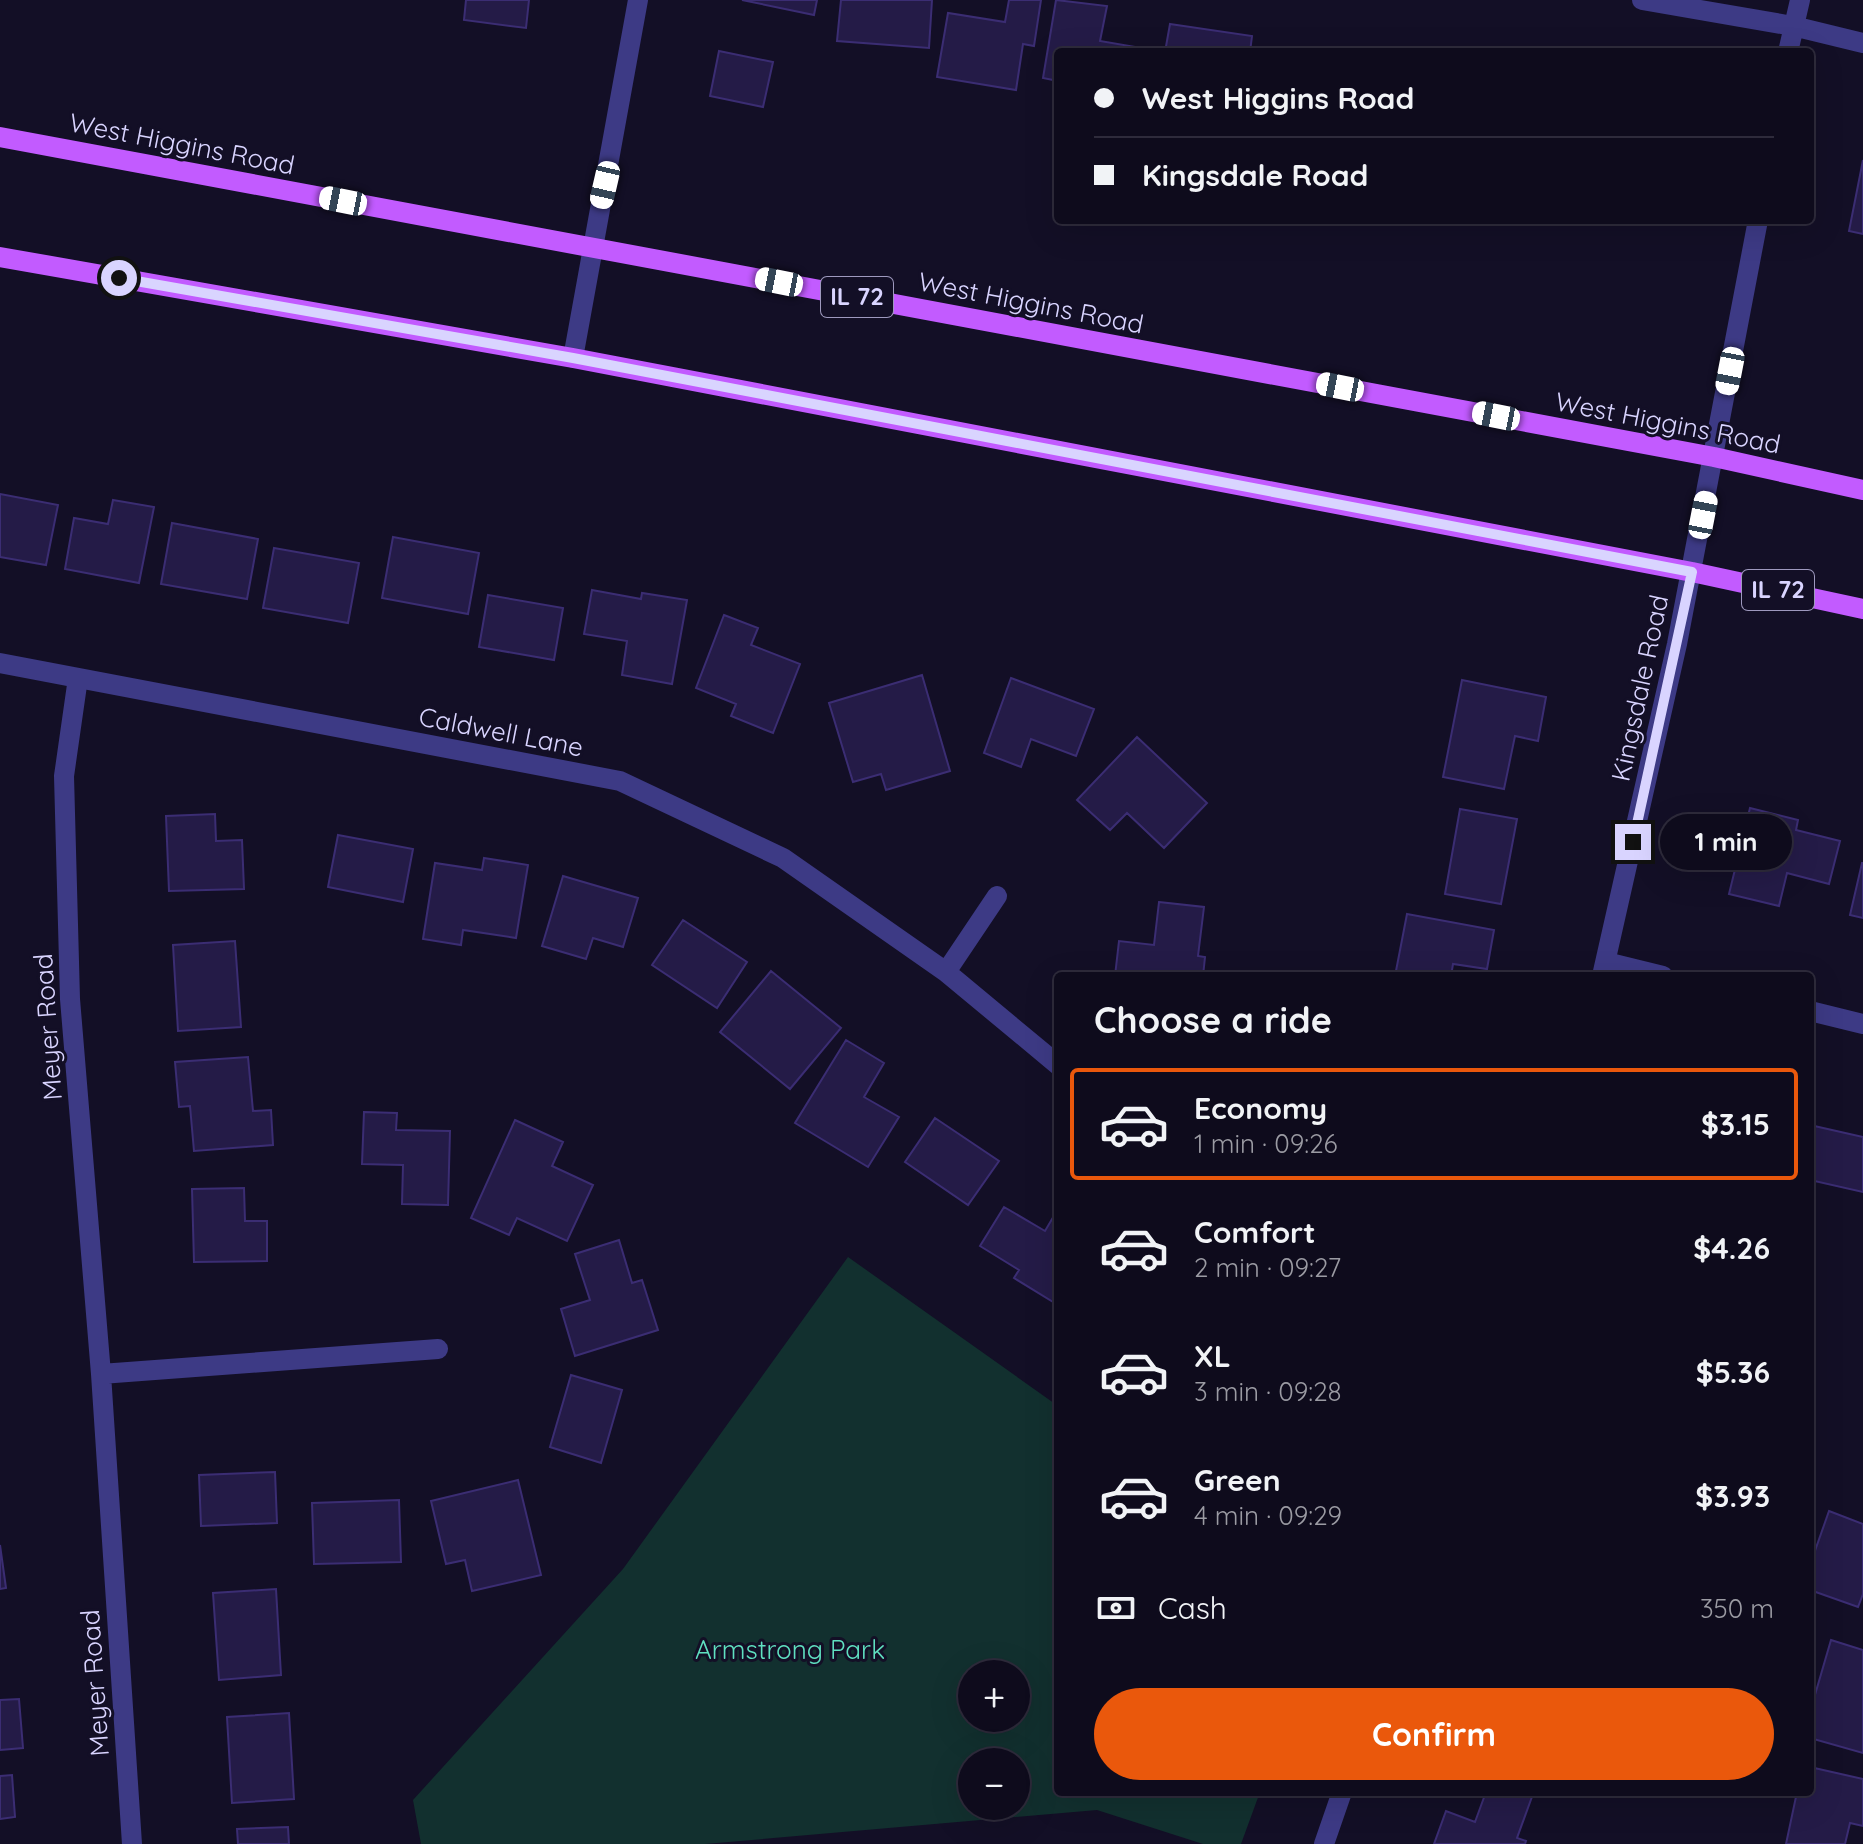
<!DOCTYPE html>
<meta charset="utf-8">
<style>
body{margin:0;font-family:Quicksand,sans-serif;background:#171425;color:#f1f3f6;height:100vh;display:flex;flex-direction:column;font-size:30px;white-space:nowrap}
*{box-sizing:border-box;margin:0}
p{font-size:26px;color:#9b9ba3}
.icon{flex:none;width:44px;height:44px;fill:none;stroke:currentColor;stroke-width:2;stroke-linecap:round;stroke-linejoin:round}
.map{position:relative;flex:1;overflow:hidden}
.sheet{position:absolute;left:1054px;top:972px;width:760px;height:824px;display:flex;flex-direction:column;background:#0e0b1c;border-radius:8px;box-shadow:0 8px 32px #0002,0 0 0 2px #2e2b3b}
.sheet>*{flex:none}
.banner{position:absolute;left:1054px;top:48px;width:760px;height:176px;border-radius:8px;box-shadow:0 8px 32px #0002,0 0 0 2px #2e2b3b;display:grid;align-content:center;height:176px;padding:0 40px;background:#0e0b1c}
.controls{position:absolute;left:958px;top:1660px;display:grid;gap:16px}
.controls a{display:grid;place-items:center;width:72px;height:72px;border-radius:50%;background:#0e0b1c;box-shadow:0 8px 32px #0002,0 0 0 2px #2e2b3b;font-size:40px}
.end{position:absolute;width:36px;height:36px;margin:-18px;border:10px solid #d9d4ff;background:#111;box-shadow:0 0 0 4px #111}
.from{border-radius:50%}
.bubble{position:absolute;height:56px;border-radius:28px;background:#0e0b1c;box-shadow:0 8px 32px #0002,0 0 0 2px #2e2b3b;font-size:26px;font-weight:800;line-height:56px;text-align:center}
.car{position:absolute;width:24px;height:48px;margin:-24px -12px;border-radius:10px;box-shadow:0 0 6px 2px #0007;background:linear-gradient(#fff 24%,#345 0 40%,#fff 0 76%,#345 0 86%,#fff 0)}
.banner b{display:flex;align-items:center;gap:28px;height:76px;font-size:30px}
.banner b+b{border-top:2px solid #2e2b3b}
.banner i{width:20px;height:20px;background:#f1f3f6}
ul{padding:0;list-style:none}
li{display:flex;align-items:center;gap:24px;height:112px;margin:0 16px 12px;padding:0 24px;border:4px solid transparent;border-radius:8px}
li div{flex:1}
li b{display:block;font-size:30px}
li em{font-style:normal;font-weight:800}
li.current{border-color:#ea580c}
li>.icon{width:72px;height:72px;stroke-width:1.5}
h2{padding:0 40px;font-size:36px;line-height:96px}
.pay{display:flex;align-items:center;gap:20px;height:88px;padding:0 40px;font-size:30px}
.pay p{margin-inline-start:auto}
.button{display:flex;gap:16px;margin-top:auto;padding:16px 40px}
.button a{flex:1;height:92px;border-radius:48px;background:#ea580c;color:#fff;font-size:32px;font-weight:800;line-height:92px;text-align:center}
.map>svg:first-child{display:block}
.green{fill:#12302f;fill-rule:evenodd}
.building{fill:#241b47;stroke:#3b2d73;stroke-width:2}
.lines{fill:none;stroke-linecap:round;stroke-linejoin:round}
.minor{stroke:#3d3a85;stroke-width:20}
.major{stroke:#c25bff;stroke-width:20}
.route{stroke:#d9d4ff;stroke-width:10}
.labels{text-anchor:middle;stroke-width:6;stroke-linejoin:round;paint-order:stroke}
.shield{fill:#130f26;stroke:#9e99be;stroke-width:2}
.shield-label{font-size:24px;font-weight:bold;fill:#d9d4ff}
.street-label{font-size:26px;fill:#d9d4ff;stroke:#130f26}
.park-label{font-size:26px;fill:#5fe0c0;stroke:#130f26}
</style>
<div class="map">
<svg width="1863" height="1844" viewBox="0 0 1863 1844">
<rect width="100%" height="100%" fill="#130f26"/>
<path class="green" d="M848 1257 1058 1406V1792H1260L1241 1844H1203L1097 1810 705 1844H421L413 1800 623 1569ZM972 1674H1016V1718H972ZM972 1762H1016V1806H972Z"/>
<path class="building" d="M466 0H529L526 28 464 20Z
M742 0H817L814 15Z
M841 0H932L929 48 837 41Z
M1009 0H1041L1034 46 1023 44 1016 90 937 77 948 13 1005 22Z
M1056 0 1107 6 1100 41 1147 49 1146 52H1058V81L1043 78Z
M1170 24 1252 36 1250 52H1165Z
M719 51 773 62 763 107 710 96Z
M1863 160V234L1849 231Z
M0 494 58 505 46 565 0 557Z
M113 500 154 507 139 583 65 569 74 518 108 524Z
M172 523 258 539 247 599 161 584Z
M393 537 479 553 468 614 382 598Z
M274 548 359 563 348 623 263 608Z
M592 590 641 599 642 593 687 600 672 684 622 675 627 641 584 634Z
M488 595 563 608 554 660 479 647Z
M724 615 758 628 751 645 800 664 773 733 731 716 736 704 696 688Z
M922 675 950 771 886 790 881 774 853 782 829 703Z
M1011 678 1094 709 1076 756 1031 739 1021 767 984 753Z
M1462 680 1546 697 1538 741 1515 736 1504 789 1443 777Z
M1137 737 1207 803 1164 848 1127 813 1110 830 1077 800Z
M1750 808 1798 820 1796 830 1840 841 1829 884 1787 873 1779 906 1729 894Z
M1460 809 1517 819 1501 904 1445 894Z
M215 814 216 841 242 840 244 889 169 891 166 816Z
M338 835 413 849 403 902 328 887Z
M484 858 528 865 516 938 463 930 461 945 423 939 435 863 482 870Z
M1862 863H1863V918L1850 915Z
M563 876 638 898 623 947 593 938 586 959 542 946Z
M1159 902 1204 907 1198 956 1205 957 1203 976H1115L1119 941 1154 945Z
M1407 914 1494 930 1487 969 1453 964 1451 976H1395Z
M683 920 747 962 717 1008 652 965Z
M235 941 241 1027 178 1031 173 945Z
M771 971 841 1028 790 1089 720 1032Z
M846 1040 884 1063 864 1097 899 1117 868 1167 795 1123Z
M248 1057 253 1111 271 1110 273 1145 194 1151 190 1106 179 1107 175 1062Z
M364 1112 397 1113 396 1130 450 1131 448 1205 402 1204 403 1165 362 1164Z
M935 1118 999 1161 968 1205 905 1162Z
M515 1120 563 1142 552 1166 593 1185 567 1241 517 1218 509 1235 471 1218Z
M1810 1125 1863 1137V1192L1810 1180Z
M244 1188 245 1221H267V1261L194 1262 192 1189Z
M1004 1207 1045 1231 1058 1209V1305L1014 1278 1019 1270 980 1246Z
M619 1240 632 1283 642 1280 658 1330 575 1356 561 1309 590 1300 575 1254Z
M571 1375 622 1390 601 1463 550 1447Z
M275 1472 277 1523 201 1526 199 1475Z
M518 1480 541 1575 472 1591 465 1560 446 1564 431 1501Z
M399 1500 401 1562 314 1564 312 1503Z
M1829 1511 1863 1524V1594L1858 1607 1810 1590V1565Z
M0 1545 6 1588 0 1589Z
M276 1589 281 1675 219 1680 213 1593Z
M1831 1640 1863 1650V1753L1810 1738V1712Z
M19 1699 23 1748 0 1750V1700Z
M289 1713 294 1799 232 1803 227 1717Z
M1810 1767 1863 1779V1826L1850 1823 1845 1844H1786L1797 1792H1810Z
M12 1775 15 1817 0 1819V1776Z
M1486 1792 1533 1794 1517 1838 1526 1841 1525 1844H1434L1446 1811 1475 1822Z
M288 1827 289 1844H238L237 1829Z"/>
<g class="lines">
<path class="minor" d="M1642 0 1793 26 1863 43
M1788 52 1800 0
M573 358 638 0
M0 663 620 781 783 858 946 972 1058 1065
M78 678 64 776 70 999 101 1374 132 1844
M1606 962 1663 976
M946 972 997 896
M1602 976 1677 644 1758 220
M1810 1011 1863 1024
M101 1374 438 1349
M1324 1844 1342 1792"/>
<path class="major" d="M0 137 1714 457 1863 490
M0 257 573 358 1692 572 1863 609"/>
</g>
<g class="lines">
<path class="route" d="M119 278 573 358 1692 572 1633 842"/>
</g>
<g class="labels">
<g class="shield">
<rect x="821" y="277" width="72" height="40" rx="6"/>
<rect x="1742" y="570" width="72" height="40" rx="6"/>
</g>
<g class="shield-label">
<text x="857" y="305">IL 72</text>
<text x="1778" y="598">IL 72</text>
</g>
<g class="street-label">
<text transform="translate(182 144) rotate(11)" y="9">West Higgins Road</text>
<text transform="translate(1031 303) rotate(11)" y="9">West Higgins Road</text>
<text transform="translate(1668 423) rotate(11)" y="9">West Higgins Road</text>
<text transform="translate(1640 688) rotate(-78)" y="9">Kingsdale Road</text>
<text transform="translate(501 732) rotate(11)" y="9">Caldwell Lane</text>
<text transform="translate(48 1027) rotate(-94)" y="9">Meyer Road</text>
<text transform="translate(95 1683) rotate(-94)" y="9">Meyer Road</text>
</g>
<g class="park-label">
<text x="790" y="1659">Armstrong Park</text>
</g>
</g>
</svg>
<div class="controls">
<a>+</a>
<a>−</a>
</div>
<i class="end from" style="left:119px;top:278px"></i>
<i class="end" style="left:1633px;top:842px"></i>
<div class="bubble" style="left:1660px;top:814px;width:132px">1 min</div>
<i class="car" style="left:605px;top:185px;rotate:193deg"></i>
<i class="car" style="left:343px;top:201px;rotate:281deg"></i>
<i class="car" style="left:779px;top:282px;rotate:281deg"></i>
<i class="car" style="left:1730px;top:371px;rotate:191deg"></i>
<i class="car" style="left:1340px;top:387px;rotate:281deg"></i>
<i class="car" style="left:1496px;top:416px;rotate:281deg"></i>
<i class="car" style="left:1703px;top:515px;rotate:11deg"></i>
<div class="banner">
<b><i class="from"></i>West Higgins Road</b>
<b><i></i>Kingsdale Road</b>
</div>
<section class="sheet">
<h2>Choose a ride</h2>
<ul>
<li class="current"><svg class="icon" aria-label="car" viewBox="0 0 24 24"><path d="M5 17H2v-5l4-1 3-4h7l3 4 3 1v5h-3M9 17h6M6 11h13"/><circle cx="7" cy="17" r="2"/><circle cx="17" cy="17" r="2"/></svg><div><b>Economy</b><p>1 min · 09:26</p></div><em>$3.15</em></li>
<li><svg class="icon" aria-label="car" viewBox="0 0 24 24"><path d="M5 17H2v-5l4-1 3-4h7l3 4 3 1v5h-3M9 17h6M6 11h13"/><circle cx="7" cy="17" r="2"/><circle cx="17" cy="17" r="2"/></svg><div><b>Comfort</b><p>2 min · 09:27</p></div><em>$4.26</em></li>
<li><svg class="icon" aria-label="car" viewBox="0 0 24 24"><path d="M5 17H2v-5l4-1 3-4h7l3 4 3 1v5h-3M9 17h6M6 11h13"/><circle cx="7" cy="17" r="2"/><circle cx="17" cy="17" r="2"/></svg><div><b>XL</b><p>3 min · 09:28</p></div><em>$5.36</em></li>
<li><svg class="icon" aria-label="car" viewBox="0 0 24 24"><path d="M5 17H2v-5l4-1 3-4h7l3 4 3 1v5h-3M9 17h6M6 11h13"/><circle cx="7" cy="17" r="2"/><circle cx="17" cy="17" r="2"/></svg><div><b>Green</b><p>4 min · 09:29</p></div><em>$3.93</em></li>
</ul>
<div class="pay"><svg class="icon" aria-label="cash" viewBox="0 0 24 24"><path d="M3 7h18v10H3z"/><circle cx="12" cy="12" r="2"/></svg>Cash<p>350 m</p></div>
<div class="button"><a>Confirm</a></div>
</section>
</div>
